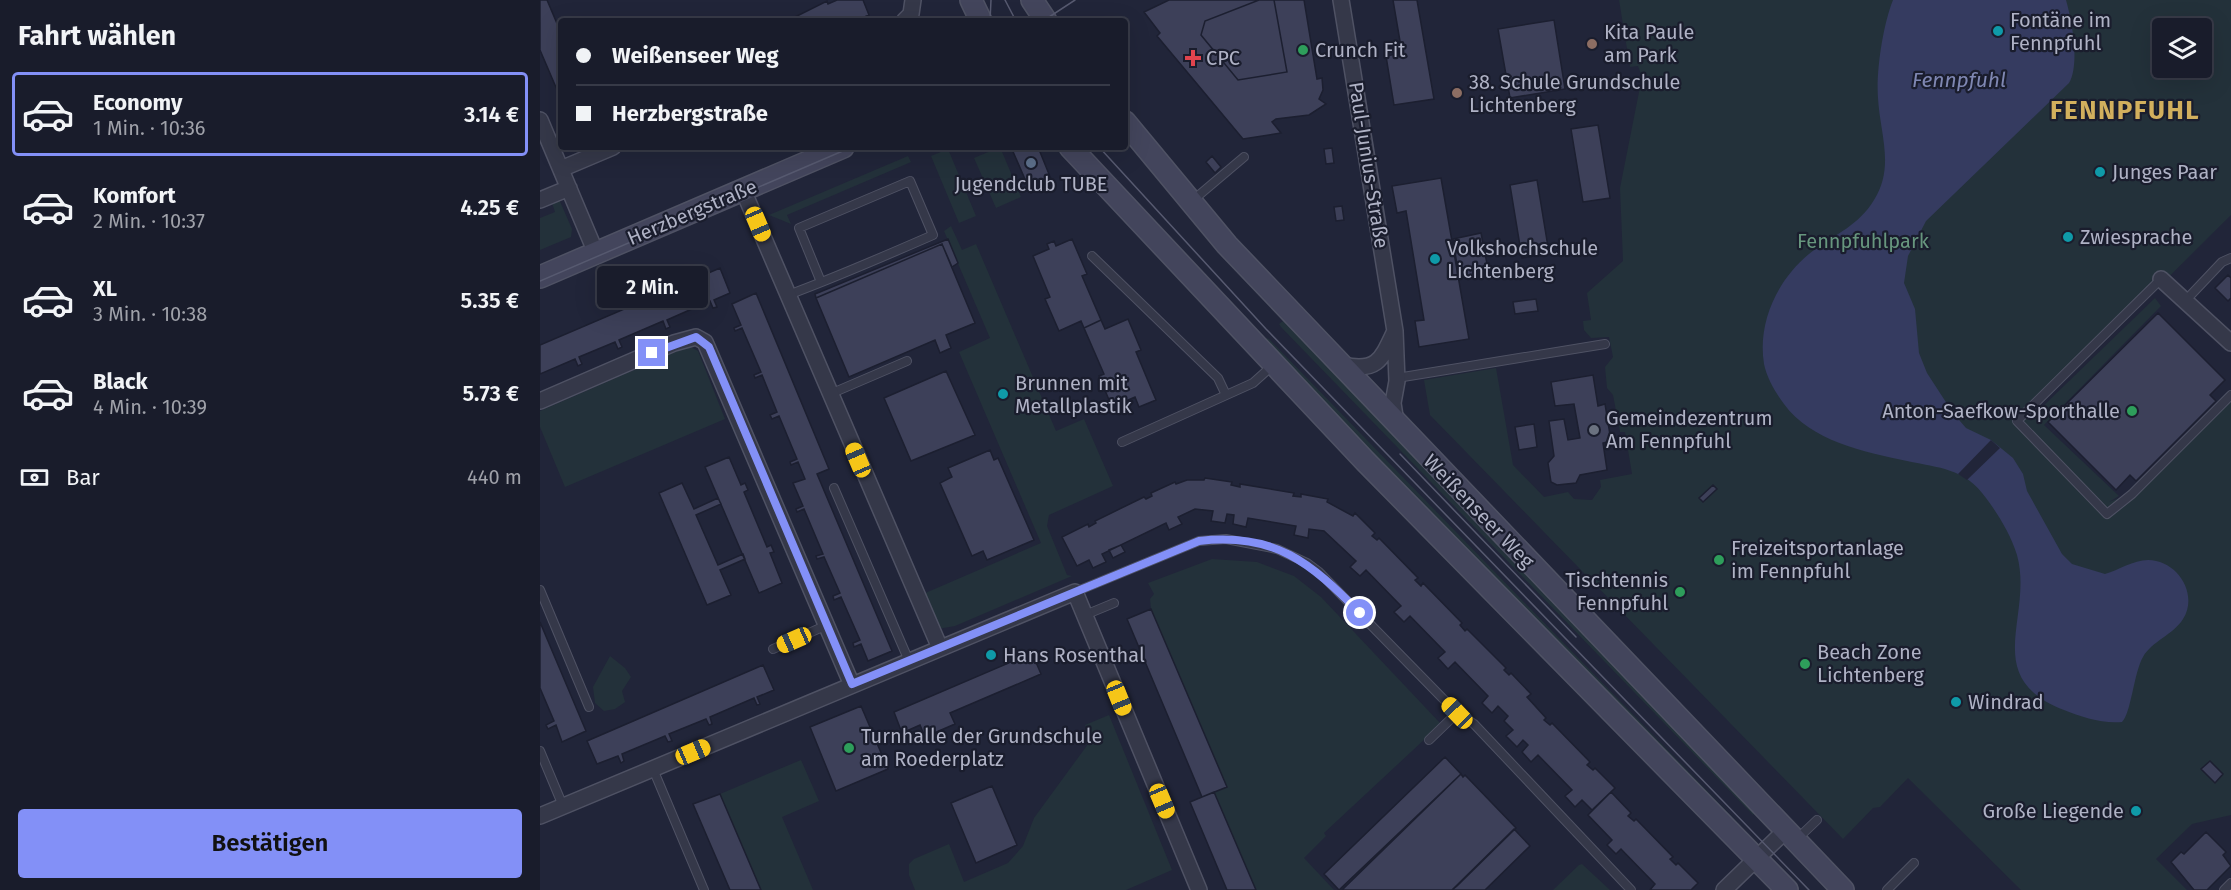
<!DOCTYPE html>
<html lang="de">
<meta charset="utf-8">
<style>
body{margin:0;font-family:"Fira Sans",sans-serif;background:#262937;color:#f1f3f6;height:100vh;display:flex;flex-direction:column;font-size:22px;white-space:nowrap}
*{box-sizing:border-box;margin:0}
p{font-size:20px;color:#9fa1a9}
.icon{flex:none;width:33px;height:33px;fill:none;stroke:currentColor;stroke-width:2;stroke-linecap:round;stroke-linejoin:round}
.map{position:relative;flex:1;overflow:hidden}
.drawer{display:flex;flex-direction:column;background:#191c2b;width:540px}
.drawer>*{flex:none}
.hud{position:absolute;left:18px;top:18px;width:570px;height:132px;border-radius:6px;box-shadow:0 6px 24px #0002,0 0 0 2px #373a47;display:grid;align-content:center;height:132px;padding:0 18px;background:#191c2b}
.fabs{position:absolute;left:1612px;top:18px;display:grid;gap:12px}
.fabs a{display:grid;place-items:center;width:60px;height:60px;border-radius:6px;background:#191c2b;box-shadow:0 6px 24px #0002,0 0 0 2px #373a47;font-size:30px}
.end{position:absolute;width:27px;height:27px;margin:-14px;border:8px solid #8390f7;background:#fff;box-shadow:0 0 0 3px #fff}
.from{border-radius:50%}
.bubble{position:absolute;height:42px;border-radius:6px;background:#191c2b;box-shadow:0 6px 24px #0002,0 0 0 2px #373a47;font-size:20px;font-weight:600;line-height:42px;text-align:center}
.car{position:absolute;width:18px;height:36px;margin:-18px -9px;border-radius:8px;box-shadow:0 0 4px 2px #0007;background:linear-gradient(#f5c518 24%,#345 0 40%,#f5c518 0 76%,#345 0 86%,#f5c518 0)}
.hud b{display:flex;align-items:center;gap:21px;height:57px;font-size:22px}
.hud b+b{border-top:2px solid #373a47}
.hud i{width:15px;height:15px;background:#f1f3f6}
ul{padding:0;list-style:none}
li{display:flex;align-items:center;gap:18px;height:84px;margin:0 12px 9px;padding:0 6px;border:3px solid transparent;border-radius:6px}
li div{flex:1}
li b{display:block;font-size:22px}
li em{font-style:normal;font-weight:600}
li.selected{border-color:#8390f7}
li>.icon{width:54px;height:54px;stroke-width:1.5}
h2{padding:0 18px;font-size:27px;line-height:72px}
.pay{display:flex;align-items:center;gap:15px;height:66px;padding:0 18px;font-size:22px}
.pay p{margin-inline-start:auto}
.button{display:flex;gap:12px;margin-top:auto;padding:12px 18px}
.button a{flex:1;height:69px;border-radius:6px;background:#8390f7;color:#111;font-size:24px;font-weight:600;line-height:69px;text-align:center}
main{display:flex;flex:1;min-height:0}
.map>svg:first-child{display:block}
.green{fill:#23313a;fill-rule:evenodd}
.water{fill:#353b60}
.pier{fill:#212539}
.building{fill:#3d4059;stroke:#1c1f30;stroke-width:1.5}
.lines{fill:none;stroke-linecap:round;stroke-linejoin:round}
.lane-casing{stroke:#4f5264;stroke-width:10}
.street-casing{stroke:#4f5264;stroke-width:18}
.secondary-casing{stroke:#4f5264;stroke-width:24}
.lane{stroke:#353849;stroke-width:8}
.street{stroke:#353849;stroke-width:15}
.secondary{stroke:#43455c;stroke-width:21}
.tram{stroke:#575a70;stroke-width:1.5}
.route{stroke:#8390f7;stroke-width:8}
.culture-dot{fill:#0f9aa8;stroke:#1a1d2d;stroke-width:2}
.education-dot{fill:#8d6e63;stroke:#1a1d2d;stroke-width:2}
.leisure-dot{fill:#2e9e5b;stroke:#1a1d2d;stroke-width:2}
.health-dot{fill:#e0444e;stroke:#1a1d2d;stroke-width:2}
.service-dot{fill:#5c6f8a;stroke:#1a1d2d;stroke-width:2}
.worship-dot{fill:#6b7280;stroke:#1a1d2d;stroke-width:2}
.labels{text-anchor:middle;stroke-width:4.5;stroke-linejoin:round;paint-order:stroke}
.poi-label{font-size:20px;fill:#afb2c5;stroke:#1a1d2d;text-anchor:start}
.street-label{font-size:20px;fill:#afb2c5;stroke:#1a1d2d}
.park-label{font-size:20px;fill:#67967e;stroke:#1a1d2d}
.water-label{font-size:21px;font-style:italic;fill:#7f87b2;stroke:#1a1d2d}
.district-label{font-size:26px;font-weight:bold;letter-spacing:1.5px;fill:#d2b05d;stroke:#1a1d2d}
</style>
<main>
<section class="drawer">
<h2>Fahrt wählen</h2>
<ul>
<li class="selected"><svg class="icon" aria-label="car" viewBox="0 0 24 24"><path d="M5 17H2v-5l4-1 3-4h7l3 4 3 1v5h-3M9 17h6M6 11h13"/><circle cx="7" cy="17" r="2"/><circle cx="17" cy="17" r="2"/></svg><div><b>Economy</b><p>1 Min. · 10:36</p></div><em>3.14 €</em></li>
<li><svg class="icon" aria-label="car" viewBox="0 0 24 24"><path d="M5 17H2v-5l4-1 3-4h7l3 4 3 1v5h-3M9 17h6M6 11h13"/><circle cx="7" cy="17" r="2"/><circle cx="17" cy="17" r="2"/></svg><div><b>Komfort</b><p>2 Min. · 10:37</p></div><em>4.25 €</em></li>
<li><svg class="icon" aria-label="car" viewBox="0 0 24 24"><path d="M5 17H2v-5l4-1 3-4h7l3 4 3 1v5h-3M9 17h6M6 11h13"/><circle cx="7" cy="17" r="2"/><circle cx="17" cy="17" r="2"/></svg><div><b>XL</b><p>3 Min. · 10:38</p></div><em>5.35 €</em></li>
<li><svg class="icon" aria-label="car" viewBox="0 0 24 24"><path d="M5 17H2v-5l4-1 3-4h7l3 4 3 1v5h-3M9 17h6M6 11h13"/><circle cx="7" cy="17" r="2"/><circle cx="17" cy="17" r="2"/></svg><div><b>Black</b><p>4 Min. · 10:39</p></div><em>5.73 €</em></li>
</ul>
<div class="pay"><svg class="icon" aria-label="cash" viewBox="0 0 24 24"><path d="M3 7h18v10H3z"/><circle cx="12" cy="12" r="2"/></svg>Bar<p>440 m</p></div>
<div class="button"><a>Bestätigen</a></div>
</section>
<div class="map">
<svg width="1691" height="890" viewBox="0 0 1691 890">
<rect width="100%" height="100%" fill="#212539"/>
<path class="green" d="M1079 0H1691V215L1491 414V428V419L1497 412 1615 298 1621 306 1504 425 1579 496 1569 502 1582 497 1691 391V815L1652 824 1616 859 1647 890H1481L1368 778 1340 807 1333 808 1303 839 890 415 884 380 956 368 973 465 1004 497 1028 492 1034 499 1052 500 1061 487 1060 480 1092 474 1085 432H1080L1073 395 1067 388 1065 367 1073 357 1069 337 1051 338 1044 330 1043 321 1051 320 1047 293 1083 261 1080 188 1102 77 1098 66 1090 67ZM1623 28H1662V68H1623Z
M460 147 481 197 456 208 434 158Z
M408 149 436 216 419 223 391 156Z
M368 156 371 162 247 215 251 224 229 215Z
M18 197 32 229 31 237 0 250V218L15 212 11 200Z
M411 226 422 250 436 244 516 431 544 419 573 486 509 515 507 526 527 575 532 576 415 626 398 629 383 594 501 543 419 352 450 338 404 231Z
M743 321 1215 811 1213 815 741 327 739 324Z
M726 338 729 339 1201 826 1198 828 755 373 724 341Z
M149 346 158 351 185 419 25 487 0 427V411Z
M672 559 717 562 754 576 781 597 901 724 784 833 786 836 764 858 794 890H715L674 792 686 787 611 609 610 599 614 594 608 583Z
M70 656 85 668 91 677 82 691 85 702 75 709 64 711 55 703 53 687Z
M569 715 632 870 586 890H375L369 875V864L374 859 409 844 424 882 468 863 483 846 494 818 551 740 545 725Z
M261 760 279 801 242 817 273 890H221L180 794Z
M1042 864 1070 890H1013L1039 865Z"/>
<path class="water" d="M1353 0H1526C1532 21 1540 64 1529 83L1386 221 1368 256 1364 283 1375 309 1379 353 1387 373 1413 413 1426 428 1451 440 1473 458 1483 474 1487 491 1522 554 1532 564 1565 574C1579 570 1593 560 1608 560 1637 560 1659 594 1643 619 1633 635 1612 641 1603 657 1594 672 1591 714 1582 722 1563 724 1541 717 1524 710 1439 677 1494 617 1477 555 1471 535 1458 514 1446 498 1425 468 1399 468 1367 461 1324 452 1271 441 1244 404 1235 392 1227 378 1224 364 1217 321 1239 276 1274 250 1296 234 1319 225 1334 200 1355 167 1340 134 1338 98 1336 71 1343 25 1353 0Z"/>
<path class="pier" d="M1451 440 1460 448 1427 480 1418 474Z"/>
<path class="building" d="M0 0H7L21 33V99L0 50Z
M297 0H323L329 15 315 21H247L287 1 288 4Z
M629 0H719L665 21 661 35 698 80 747 72 734 0H764L777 79 782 78 783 90 779 99 786 104 769 115 736 119 732 122 741 133 703 139 617 36 620 33 604 12Z
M719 0H734L747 72 698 80 661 35 665 21Z
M853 0H877L894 99 854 105 846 56 862 53Z
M1014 20 1025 89 970 98 958 29Z
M1058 125 1070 198 1043 202 1031 129Z
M471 147H498L513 184 491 193Z
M792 148 794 163 786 164 784 149Z
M672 156 681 167 675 173 666 162Z
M901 178 929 339 879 347 875 321 884 320 866 211 857 213 852 186Z
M997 180 1009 253 982 258 970 185Z
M802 206 804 220 796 221 794 207Z
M941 233 949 274 919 278 913 239Z
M408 239 418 263 412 267 402 244 276 298 275 294Z
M532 239 547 274 542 276 561 320 544 328 541 321 519 331 505 299 510 297 493 256 509 249 507 244 514 241 516 246Z
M402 244 435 323 406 335 411 348 400 353 395 340 309 377 276 298Z
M180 268 190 293 174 300 177 307 173 308 170 301 127 320 130 327 126 329 123 321 79 340 82 347 78 349 75 342 39 357 42 364 38 366 35 359 0 374V345Z
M1688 275 1691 278V298L1688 301 1675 288Z
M216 293 289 469 277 474 352 651 328 661 321 644 314 647 313 643 320 640 301 597 294 600 293 596 300 593 284 557 277 559 276 556 283 554 264 509 257 512 256 509 263 506 253 483 265 479 258 462 251 465 250 462 257 459 239 416 232 419 230 415 237 412 222 375 215 378 214 375 221 372 202 328 195 331 194 328 201 325 192 304Z
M996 299 998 311 975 314 973 302Z
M1618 313 1685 380 1670 395 1676 401 1596 481 1590 475 1576 490 1508 422Z
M588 319 601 350 596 352 616 400 599 407 595 397 572 407 559 376 564 374 544 328 561 320 565 329Z
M406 371 435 435 371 461 344 398Z
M1053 375 1058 406 1065 404 1071 441 1063 443 1067 470 1040 475 1036 483 1017 485 1011 482 1008 463 1014 456 1009 421 1024 419 1028 440 1040 438 1034 404 1015 406 1011 382Z
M994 424 997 447 979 450 975 427Z
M450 450 454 460 458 458 494 540 447 560 443 551 432 556 400 483 412 477 408 468Z
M189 457 201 485 205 483 208 490 204 492 227 547 231 545 234 552 230 553 242 583 219 593 165 467Z
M665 478 692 482 691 485 700 487V484L754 493 753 496 761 497V494L788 499 787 502 813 516 815 513 835 533 832 536 837 540 839 538 878 578 875 580 881 586 883 583 922 623 920 625 925 631 927 629 966 668 964 670 969 675 971 673 991 694 987 697 1006 718 1004 720 1010 725 1012 723 1050 762 1047 765 1053 770 1055 768 1075 788 1052 810 1042 800 1035 807 1025 796 1032 790 998 755 991 762 982 752 988 745 983 740 977 747 966 736 973 730 964 721 968 716 958 706 952 713 942 703 948 696 915 662 908 669 898 658 905 652 870 616 864 622 854 612 861 606 826 570 820 576 810 567 816 561 784 531 769 529 768 538 754 535 756 526 708 518 706 527 693 524 694 515 687 514 685 523 671 521 673 511 655 509 638 517 642 524 629 530 626 523 562 554 566 562 553 568 549 560 537 566 522 537 548 524 549 527 556 523 555 521 604 497 606 499 612 496 611 493 635 482 636 484 647 480H664Z
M142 483 154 509 178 498 181 504 156 515 178 565 203 554 205 559 180 570 191 595 167 605 119 493Z
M1173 485 1177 489 1163 502 1159 498Z
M581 545 585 552 573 558 569 550Z
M611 609 687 787 662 797 587 619Z
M0 622 46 731 22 742 16 725 8 729 6 725 14 721 0 688Z
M492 653 501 674 410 713 415 724 385 737 380 725 362 733 354 712Z
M223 665 234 690 217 697 220 704 217 705 214 698 170 717 172 724 169 725 166 719 129 734 132 741 128 742 125 736 82 754 84 761 81 763 78 756 57 764 47 741Z
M321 706 348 769 296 791 270 727Z
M905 757 921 774 799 890 784 874Z
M1670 761 1683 774 1675 783 1661 769Z
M921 774 923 777 925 775 976 828 917 886 912 890H802Z
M452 786 477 845 436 863 411 803Z
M674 792 716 890H687L650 802Z
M1071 792 1091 813 1088 816 1094 821 1096 819 1133 857 1130 859 1136 865 1138 863 1158 883 1151 890H1110L1115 884 1081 849 1076 854 1067 845 1072 840 1048 815Z
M180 794 221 890H190L153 804Z
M974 829 990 846 945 890H912Z
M1666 832 1686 852 1683 855 1691 866 1667 890H1654L1631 862 1641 852 1644 854Z"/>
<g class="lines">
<defs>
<path id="lane" d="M652 201 704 157
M552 256 678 378 686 395
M1621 279 1477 421 1567 514 1592 494 1691 395
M248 295C297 277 345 256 393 235L370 181 259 228 281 282
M1646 300 1682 262 1691 258
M857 378 1065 344
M290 394 367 361
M582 442 713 383 732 366
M294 488 369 661
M0 590 49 707
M535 592 659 541 686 539 737 549 767 563 779 572 917 713 934 724 1091 890
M545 615 574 603
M233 649 287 625
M889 740 917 713
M0 751 23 806
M113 769 164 890
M1256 840 1277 820
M1347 890 1374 863
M1684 890 1691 883"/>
<path id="street" d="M801 0 855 331 857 381 853 403 856 423
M364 21 371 14 373 0
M0 120 56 253
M21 169 73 147
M203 190 400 648
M0 200 29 188
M1621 279 1691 343
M803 365C836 372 841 361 854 333
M0 401 134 343 156 337 165 342 312 685
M0 816 535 592 659 890
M1184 890 1245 831"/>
<path id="secondary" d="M431 0 441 21
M492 0 506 21
M585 122 687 245 1303 890
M530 147 825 461 1247 890
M0 277 303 147"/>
</defs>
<use href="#lane" class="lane-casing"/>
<use href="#street" class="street-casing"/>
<use href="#secondary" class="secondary-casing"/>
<use href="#lane" class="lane"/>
<use href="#street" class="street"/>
<use href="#secondary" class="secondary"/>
<path class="tram" d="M465 0 476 21
M450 21 451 0
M503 21 535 0
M559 147 726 329 1269 890
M0 281 312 147
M860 454 1036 637"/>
</g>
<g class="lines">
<path class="route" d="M112 353 156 337 169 347 312 684 659 541C735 532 771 563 820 613"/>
</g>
<g class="culture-dot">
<circle cx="1458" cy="31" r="6"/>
<circle cx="1560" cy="172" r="6"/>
<circle cx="1528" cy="237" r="6"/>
<circle cx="895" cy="259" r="6"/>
<circle cx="463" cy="394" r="6"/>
<circle cx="451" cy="655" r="6"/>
<circle cx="1416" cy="702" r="6"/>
<circle cx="1596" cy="811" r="6"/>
</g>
<g class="education-dot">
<circle cx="1052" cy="44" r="6"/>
<circle cx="917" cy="93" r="6"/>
</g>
<g class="leisure-dot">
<circle cx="763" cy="50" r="6"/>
<circle cx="1592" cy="411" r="6"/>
<circle cx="1179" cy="560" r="6"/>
<circle cx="1140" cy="592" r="6"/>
<circle cx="1265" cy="664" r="6"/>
<circle cx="309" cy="748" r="6"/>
</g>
<path class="health-dot" d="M650 49h6v6h6v6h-6v6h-6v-6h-6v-6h6z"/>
<circle class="service-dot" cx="491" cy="163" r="6"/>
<circle class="worship-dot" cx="1054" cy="430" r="6"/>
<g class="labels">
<g class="poi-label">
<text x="1470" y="27">Fontäne im<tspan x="1470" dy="23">Fennpfuhl</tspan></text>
<text x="1064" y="39">Kita Paule<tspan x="1064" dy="23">am Park</tspan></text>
<text x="775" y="57">Crunch Fit</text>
<text x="666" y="65">CPC</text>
<text x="929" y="89">38. Schule Grundschule<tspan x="929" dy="23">Lichtenberg</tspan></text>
<text x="1572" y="179">Junges Paar</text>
<text x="491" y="191" text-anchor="middle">Jugendclub TUBE</text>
<text x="1540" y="244">Zwiesprache</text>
<text x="907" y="255">Volkshochschule<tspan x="907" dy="23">Lichtenberg</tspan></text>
<text x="475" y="390">Brunnen mit<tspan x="475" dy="23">Metallplastik</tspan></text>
<text x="1580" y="418" text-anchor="end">Anton-Saefkow-Sporthalle</text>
<text x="1066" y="425">Gemeindezentrum<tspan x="1066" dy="23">Am Fennpfuhl</tspan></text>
<text x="1191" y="555">Freizeitsportanlage<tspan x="1191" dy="23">im Fennpfuhl</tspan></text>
<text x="1128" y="587" text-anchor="end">Tischtennis<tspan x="1128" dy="23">Fennpfuhl</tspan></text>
<text x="1277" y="659">Beach Zone<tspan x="1277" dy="23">Lichtenberg</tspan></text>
<text x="463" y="662">Hans Rosenthal</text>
<text x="1428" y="709">Windrad</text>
<text x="321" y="743">Turnhalle der Grundschule<tspan x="321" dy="23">am Roederplatz</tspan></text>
<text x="1584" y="818" text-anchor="end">Große Liegende</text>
</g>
<g class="street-label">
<text transform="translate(829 165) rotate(81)" y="7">Paul-Junius-Straße</text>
<text transform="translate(152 212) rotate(-23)" y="7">Herzbergstraße</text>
<text transform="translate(939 511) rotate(46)" y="7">Weißenseer Weg</text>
</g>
<g class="park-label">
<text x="1323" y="248">Fennpfuhlpark</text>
</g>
<g class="water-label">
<text x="1419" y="87">Fennpfuhl</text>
</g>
<g class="district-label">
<text x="1585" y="119">FENNPFUHL</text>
</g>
</g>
</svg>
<div class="fabs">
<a><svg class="icon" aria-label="layers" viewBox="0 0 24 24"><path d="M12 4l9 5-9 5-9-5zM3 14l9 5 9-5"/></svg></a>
</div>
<i class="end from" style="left:820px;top:613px"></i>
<i class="end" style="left:112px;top:353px"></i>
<div class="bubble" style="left:57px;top:266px;width:111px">2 Min.</div>
<i class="car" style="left:218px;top:224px;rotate:157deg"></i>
<i class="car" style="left:318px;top:460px;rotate:337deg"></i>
<i class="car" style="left:254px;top:640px;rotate:246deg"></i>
<i class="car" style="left:579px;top:698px;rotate:158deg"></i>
<i class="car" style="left:917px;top:713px;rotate:316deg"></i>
<i class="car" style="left:153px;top:752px;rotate:67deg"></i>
<i class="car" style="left:622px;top:801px;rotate:157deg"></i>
<div class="hud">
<b><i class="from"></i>Weißenseer Weg</b>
<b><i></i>Herzbergstraße</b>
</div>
</div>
</main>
